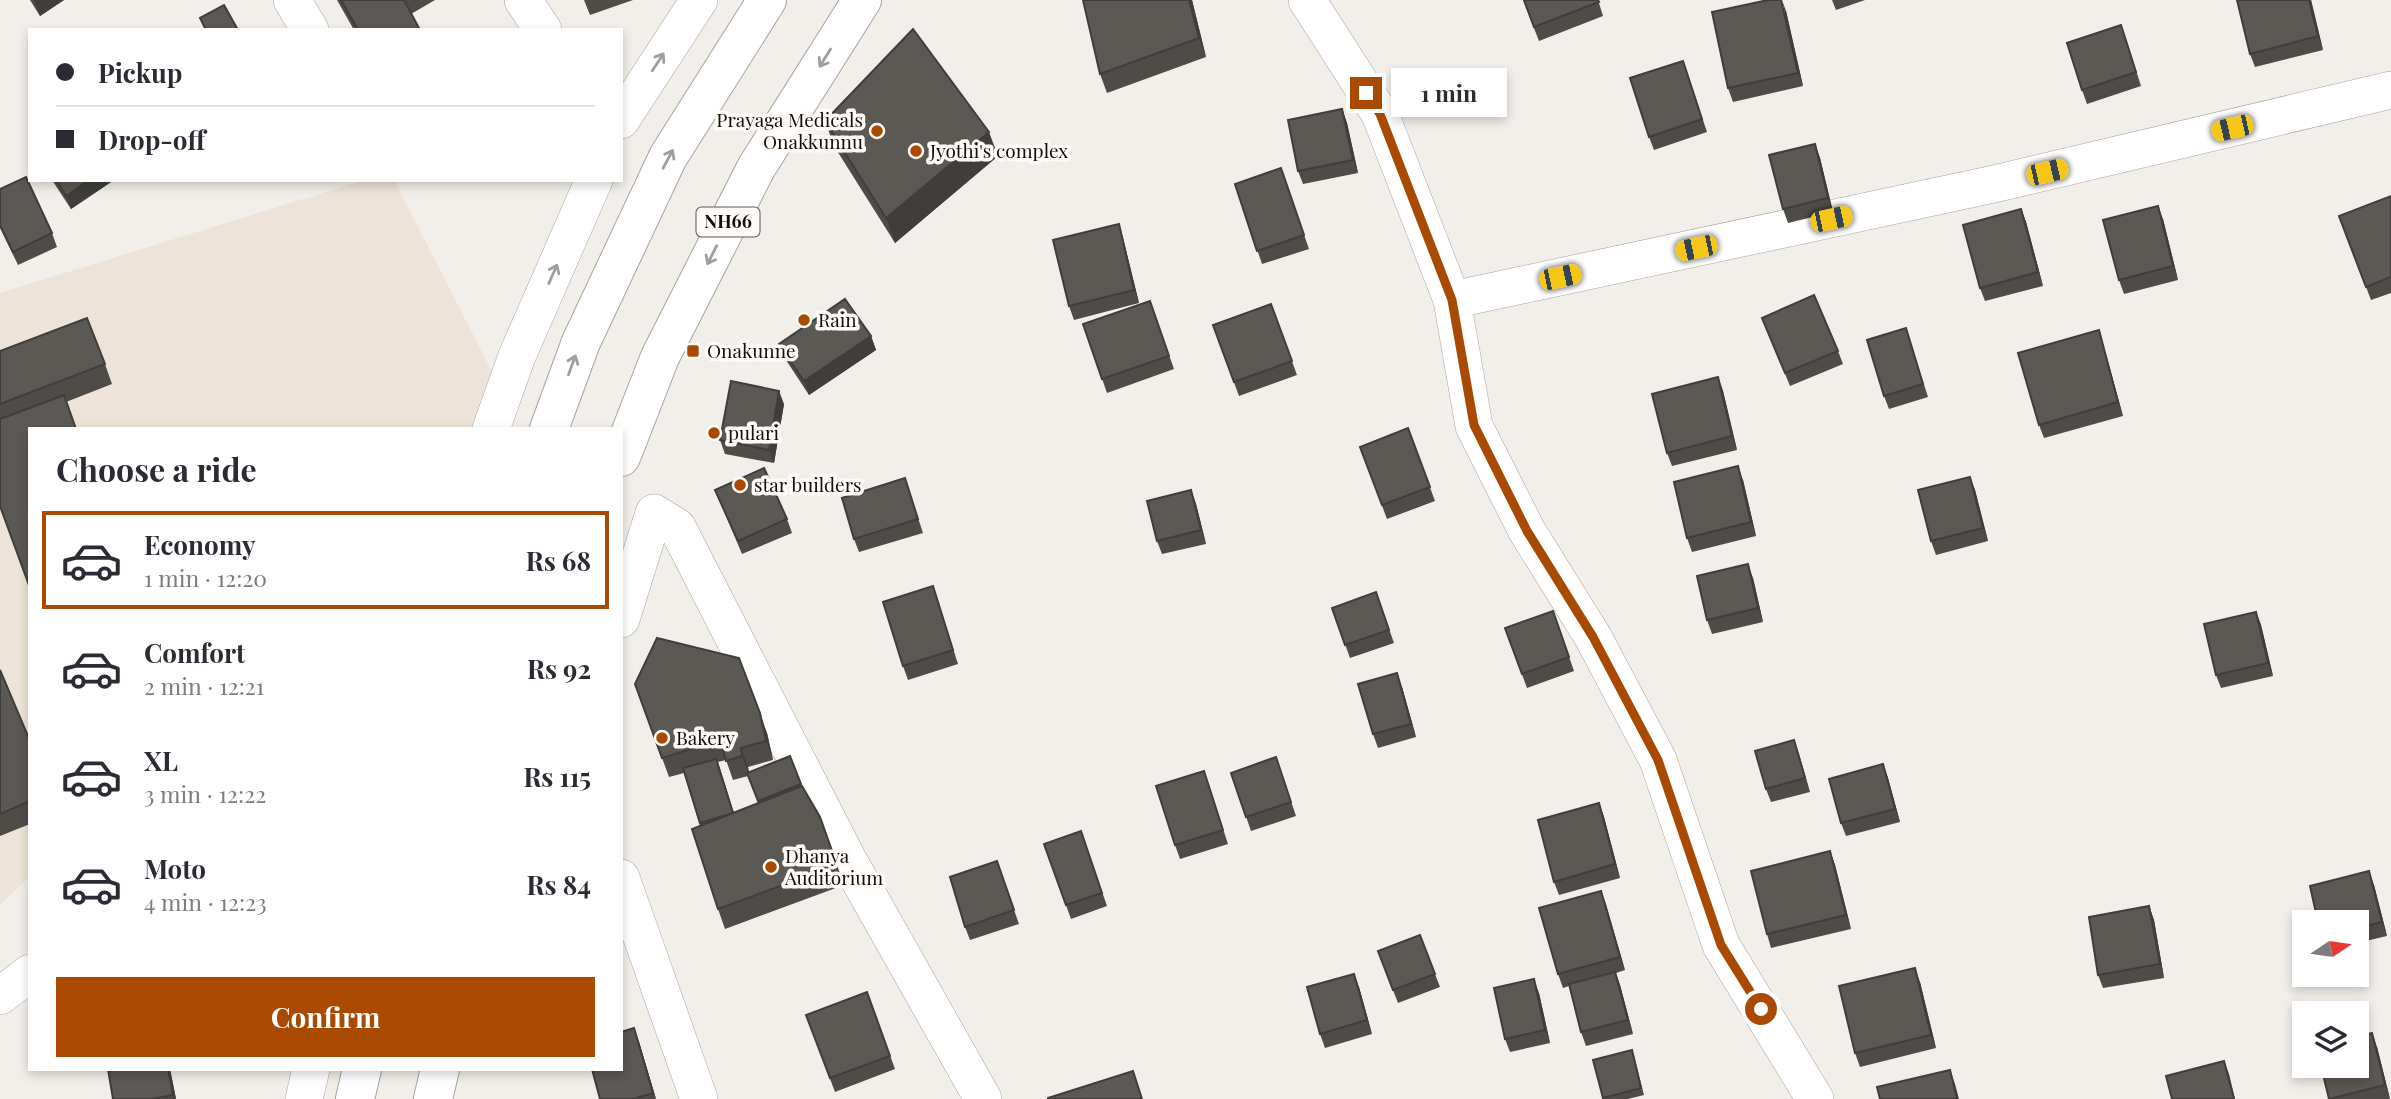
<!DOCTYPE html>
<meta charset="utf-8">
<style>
body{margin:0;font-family:"Playfair Display",serif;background:#f7f7f7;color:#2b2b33;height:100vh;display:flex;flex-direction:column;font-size:26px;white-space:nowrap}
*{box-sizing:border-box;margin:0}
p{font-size:23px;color:#7c7c81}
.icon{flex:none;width:38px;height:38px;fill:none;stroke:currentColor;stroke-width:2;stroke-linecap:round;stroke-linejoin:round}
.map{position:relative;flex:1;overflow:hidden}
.details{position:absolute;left:28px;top:427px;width:595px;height:644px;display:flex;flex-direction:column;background:#fff;border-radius:0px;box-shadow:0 4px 10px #0003}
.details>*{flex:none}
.banner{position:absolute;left:28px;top:28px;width:595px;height:154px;border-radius:0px;box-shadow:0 4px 10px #0003;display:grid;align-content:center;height:154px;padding:0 28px;background:#fff}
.needle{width:46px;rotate:77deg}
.controls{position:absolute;left:2292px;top:910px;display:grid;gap:14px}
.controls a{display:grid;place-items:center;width:77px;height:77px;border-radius:0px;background:#fff;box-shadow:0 4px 10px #0003;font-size:35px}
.end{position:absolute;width:32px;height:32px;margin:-16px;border:9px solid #aa4a00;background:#fff;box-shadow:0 0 0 4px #fff}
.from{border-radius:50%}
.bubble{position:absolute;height:49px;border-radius:0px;background:#fff;box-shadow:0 4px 10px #0003;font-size:23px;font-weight:700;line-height:49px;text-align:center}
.car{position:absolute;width:21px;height:42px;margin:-21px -10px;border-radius:9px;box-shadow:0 0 5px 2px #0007;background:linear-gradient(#f5c518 24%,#345 0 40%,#f5c518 0 76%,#345 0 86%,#f5c518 0)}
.banner b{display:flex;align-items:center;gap:24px;height:66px;font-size:26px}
.banner b+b{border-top:2px solid #e1e1e2}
.banner i{width:18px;height:18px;background:#2b2b33}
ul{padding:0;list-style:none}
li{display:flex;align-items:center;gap:21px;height:98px;margin:0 14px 10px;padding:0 14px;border:4px solid transparent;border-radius:0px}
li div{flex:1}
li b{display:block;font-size:26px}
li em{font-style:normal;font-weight:700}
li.selected{border-color:#aa4a00}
li>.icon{width:63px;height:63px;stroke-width:1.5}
h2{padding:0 28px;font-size:32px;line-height:84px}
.primary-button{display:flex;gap:14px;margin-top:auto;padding:14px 28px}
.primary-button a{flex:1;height:80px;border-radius:0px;background:#aa4a00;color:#fff;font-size:28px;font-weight:700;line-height:80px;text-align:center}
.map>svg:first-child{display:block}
.built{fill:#ede3d8}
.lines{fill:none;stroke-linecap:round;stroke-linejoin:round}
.minor-casing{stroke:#a8a49f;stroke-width:38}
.highway-casing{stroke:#a8a49f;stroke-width:40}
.minor{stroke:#fff;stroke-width:37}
.highway{stroke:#fff;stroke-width:38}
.wall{fill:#4f4c48;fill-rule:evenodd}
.shaded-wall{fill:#403e3b}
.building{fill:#5c5854;stroke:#403e3b;stroke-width:2}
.oneway{stroke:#9f9f9e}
.route{stroke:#aa4a00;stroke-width:9}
.poi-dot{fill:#aa4a00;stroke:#fffbf7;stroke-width:2.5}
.labels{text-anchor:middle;stroke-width:7;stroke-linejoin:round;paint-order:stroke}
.shield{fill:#fffbf7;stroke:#585653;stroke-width:2}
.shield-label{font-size:18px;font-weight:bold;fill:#100f0d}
.poi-label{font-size:19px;fill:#100f0d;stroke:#fffbf7;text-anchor:start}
</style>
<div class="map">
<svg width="2391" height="1099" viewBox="0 0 2391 1099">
<rect width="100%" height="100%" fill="#f2eee9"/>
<path class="built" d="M365 180H394L508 403 482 429H30V876L0 905V293Z"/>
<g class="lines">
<defs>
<path id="minor" d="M292 0 310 30
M523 0 543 30
M1307 0 1380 114 1452 300 1474 426 1527 531 1593 637 1658 760 1721 945 1815 1099
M621 120 699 0
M1452 300 1994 184 2391 90
M491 429 517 356 594 180
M621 619 654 513 677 527 847 858 983 1099
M621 878 699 1099
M0 996 30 973
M304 1099 311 1069"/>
<path id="highway" d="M549 429 581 342 668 157 767 0
M621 457 660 357 756 168 862 0
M355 1099 362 1069
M433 1099 440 1069"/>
</defs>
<use href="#minor" class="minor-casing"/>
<use href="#highway" class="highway-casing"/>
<use href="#minor" class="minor"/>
<use href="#highway" class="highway"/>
</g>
<path class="wall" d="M30 0H64L40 16Z
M337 0H435L411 14 420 30H354Z
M584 0H633L590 15Z
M1083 0H1192L1206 57 1107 93 1100 74Z
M1523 0H1598L1603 16 1539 41Z
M1832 0H1865L1836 10Z
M2311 0 2323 50 2255 67 2250 54Z
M1786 11 1803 86 1733 102 1728 88Z
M2126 39 2141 86 2087 104 2082 90Z
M1688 75 1707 132 1654 150 1649 137Z
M1342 109 1347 123 1358 173 1303 184 1298 171Z
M825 121 998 156 895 243 834 146Z
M1815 144 1820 158 1833 212 1788 223 1783 209Z
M1281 168 1309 249 1262 264 1235 184Z
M52 180H114L71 209Z
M0 189 52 233 57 247 18 265 0 228Z
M2391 196V293L2371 300 2339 216Z
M2021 209 2026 222 2043 286 1985 301 1980 288Z
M2163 219 2178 280 2124 294 2119 280Z
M1119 224 1123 238 1139 303 1074 320 1069 306Z
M1150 301 1174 369 1107 393 1083 324Z
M1271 304 1297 375 1239 396 1213 325Z
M1762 318 1838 351 1843 364 1790 386Z
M1906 328 1928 397 1889 409 1884 396Z
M2099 330 2103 344 2123 416 2044 438 2039 425Z
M871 336 876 350 809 395 784 357 779 344Z
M0 351 105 364 112 384 66 402 0 506Z
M1718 377 1723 391 1737 450 1672 466 1667 453Z
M784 404 774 463 725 454 720 440Z
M1408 428 1435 501 1387 519 1360 447Z
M1970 477 1975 490 1988 541 1936 555 1931 541Z
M905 478 923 533 859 552 854 539Z
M1743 480 1756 536 1692 552 1687 538Z
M715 490 787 519 792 533 742 554Z
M1191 490 1196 504 1206 544 1162 554 1157 541Z
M1753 578 1763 622 1712 634 1707 620Z
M933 586 958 664 908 680 903 666Z
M1376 592 1394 643 1350 658 1332 608Z
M1553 611 1574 671 1527 688 1505 628Z
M2256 612 2261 625 2273 676 2221 688 2216 675Z
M0 670 30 741V824L0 836Z
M635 684 767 733 773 760 748 767 749 772 790 756 803 789 820 817 844 885 725 929 718 909 700 826 684 773 669 777ZM726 760 733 780 748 776 759 803 734 813 718 762Z
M1402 687 1416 737 1378 748 1373 734Z
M1794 740 1810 792 1771 802 1766 789Z
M1276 757 1296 816 1251 831 1231 773Z
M1883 764 1888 778 1900 822 1846 836 1841 823Z
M1204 771 1228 844 1180 859 1175 845Z
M1599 803 1604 817 1620 878 1559 895 1554 882Z
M1081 831 1107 906 1071 919 1044 844Z
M1830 851 1835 865 1851 929 1771 948 1767 934Z
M997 861 1019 924 970 940 965 927Z
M2374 885 2387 936 2357 943V922Z
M1601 891 1625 970 1616 973 1620 985 1633 1034 1586 1046 1581 1032 1569 986 1563 988 1558 974Z
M2149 906 2154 920 2164 978 2103 988 2098 975Z
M1420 935 1440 987 1398 1003 1378 951Z
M1920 982 1936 1048 1860 1067 1855 1053Z
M1359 987 1372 1034 1325 1048 1320 1034Z
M867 992 895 1069 835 1092 806 1015Z
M1539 993 1550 1043 1510 1052 1505 1039Z
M639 1042 656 1099H600Z
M2377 1047 2390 1099H2329Z
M1634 1056 1644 1095 1628 1099H1603L1593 1060Z
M108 1069H170L176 1099H113Z"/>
<path class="shaded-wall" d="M34 0H64L40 16Z
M1189 0H1192L1206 57 1199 38Z
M1782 0 1786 11 1803 86 1798 73Z
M2309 0H2311L2323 50 2318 36Z
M1342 109 1347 123 1358 173 1353 160Z
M989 132 998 156 895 243 886 218Z
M1815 144 1820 158 1833 212 1828 198Z
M89 180H114L71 209 66 196Z
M2158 206 2163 219 2178 280 2173 266Z
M2021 209 2026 222 2043 286 2038 272Z
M1119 224 1123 238 1139 303 1134 290Z
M2099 330 2103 344 2123 416 2118 402Z
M871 336 876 350 809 395 804 381Z
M1718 377 1723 391 1737 450 1732 436Z
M779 391 784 404 774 463 769 450Z
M1738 466 1743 480 1756 536 1751 522Z
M1970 477 1975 490 1988 541 1983 528Z
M1191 490 1196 504 1206 544 1201 530Z
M1748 564 1753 578 1763 622 1758 608Z
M2256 612 2261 625 2273 676 2268 663Z
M1397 673 1402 687 1416 737 1411 724Z
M760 713 767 733 773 760 766 741Z
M1794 740 1799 754 1810 792 1805 778Z
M741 748 748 767 749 776 742 756Z
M1883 764 1888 778 1900 822 1895 809Z
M1599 803 1604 817 1620 878 1615 864Z
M1830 851 1835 865 1851 929 1846 915Z
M2369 871 2374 885 2387 936 2382 922Z
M1601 891 1606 904 1625 970 1620 957Z
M2149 906 2154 920 2164 978 2160 964Z
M1915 968 1920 982 1936 1048 1931 1035Z
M1615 972 1620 985 1633 1034 1628 1020Z
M1354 974 1359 987 1372 1034 1367 1020Z
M1534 979 1539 993 1550 1043 1545 1030Z
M634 1028 639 1042 656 1099 653 1093Z
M2372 1033 2377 1047 2390 1099 2385 1085Z
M2224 1061 2229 1074 2235 1099H2234Z
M168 1069H170L176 1099H174L173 1095Z
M1950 1070 1955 1084 1959 1099H1957Z"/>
<path class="building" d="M341 0H404L420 30H358Z
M1083 0H1189L1199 38 1100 74Z
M1524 0H1598L1599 2 1534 27Z
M1768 0H1781L1798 73 1728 88 1712 12Z
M2237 0H2309L2318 36 2250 54Z
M224 5 238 30H206L200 18Z
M2121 25 2136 72 2082 90 2067 43Z
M913 29 989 132 886 218 825 121Z
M1683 61 1702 119 1649 137 1630 78Z
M1342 109 1353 160 1298 171 1288 120Z
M1815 144 1828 198 1783 209 1769 155Z
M1281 168 1304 235 1257 251 1235 184Z
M26 177 52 233 13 252 0 225V189Z
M56 180H89L66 196Z
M2391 196V277L2366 287 2339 216Z
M2158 206 2173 266 2119 280 2103 220Z
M2021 209 2038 272 1980 288 1963 225Z
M1119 224 1134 290 1069 306 1053 240Z
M1814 295 1838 351 1785 373 1762 318Z
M845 299 871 336 804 381 779 344Z
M1150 301 1169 356 1102 379 1083 324Z
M1271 304 1292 361 1234 382 1213 325Z
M87 318 105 364 0 404V351Z
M1906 328 1923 384 1884 396 1867 340Z
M2099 330 2118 402 2039 425 2018 353Z
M1718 377 1732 436 1667 453 1652 394Z
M731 381 779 391 769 450 720 440Z
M64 395 76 429H30V588L0 506V419Z
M1408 428 1430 487 1382 505 1360 447Z
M1738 466 1751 522 1687 538 1674 482Z
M764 468 787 519 738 541 715 490Z
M1970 477 1983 528 1931 541 1918 490Z
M905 478 918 519 854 539 842 498Z
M1191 490 1201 530 1157 541 1147 501Z
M1748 564 1758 608 1707 620 1697 576Z
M933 586 953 650 903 666 883 602Z
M1376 592 1389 630 1345 645 1332 608Z
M1553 611 1569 657 1522 674 1505 628Z
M2256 612 2268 663 2216 675 2204 624Z
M657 638 739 658 760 713 766 741 741 748 742 756 726 761 720 740 662 758 635 684Z
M0 670 30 741V801L0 814Z
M1397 673 1411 724 1373 734 1358 684Z
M1794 740 1805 778 1766 789 1755 751Z
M790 756 801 784 758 801 747 773Z
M1276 757 1291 802 1246 817 1231 773Z
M716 759 733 813 700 823 683 768Z
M1883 764 1895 809 1841 823 1829 779Z
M1204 771 1223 830 1175 845 1156 786Z
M802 786 820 817 837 865 718 909 692 829Z
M1599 803 1615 864 1554 882 1538 820Z
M1081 831 1102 893 1066 905 1044 844Z
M1830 851 1846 915 1767 934 1751 871Z
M997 861 1014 910 965 927 950 877Z
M2369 871 2382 922 2357 928V922H2318L2310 886Z
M1601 891 1620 957 1558 974 1539 908Z
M2149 906 2160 964 2098 975 2089 917Z
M1420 935 1435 974 1393 990 1378 951Z
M1915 968 1931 1035 1855 1053 1839 986Z
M1615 972 1628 1020 1581 1032 1569 984Z
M1354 974 1367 1020 1320 1034 1307 987Z
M1534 979 1545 1030 1505 1039 1494 988Z
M867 992 890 1056 830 1078 806 1015Z
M634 1028 653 1093 633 1099H600L592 1069H621V1032Z
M2372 1033 2385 1085 2329 1099 2321 1066H2357V1037Z
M1632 1050 1641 1088 1603 1098 1593 1060Z
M2224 1061 2234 1099H2172L2166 1076Z
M108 1069H168L173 1095 153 1099H113Z
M1950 1070 1957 1099H1880L1877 1087Z
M1133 1071 1142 1099H1048V1098Z"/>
<defs><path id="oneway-shaft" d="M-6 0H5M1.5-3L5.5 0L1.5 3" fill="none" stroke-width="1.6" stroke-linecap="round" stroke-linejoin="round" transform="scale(1.75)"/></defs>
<g class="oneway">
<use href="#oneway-shaft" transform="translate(825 58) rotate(122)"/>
<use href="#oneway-shaft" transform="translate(658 62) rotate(-57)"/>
<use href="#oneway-shaft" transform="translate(668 159) rotate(-62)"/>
<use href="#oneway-shaft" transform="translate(712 255) rotate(117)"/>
<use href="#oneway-shaft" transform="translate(553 274) rotate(-66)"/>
<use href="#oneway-shaft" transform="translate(572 365) rotate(-70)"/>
</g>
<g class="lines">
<path class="route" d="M1366 93 1380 114 1452 300 1474 425 1527 531 1593 637 1658 760 1721 945 1761 1009"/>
</g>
<g class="poi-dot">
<circle cx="877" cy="131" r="7"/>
<circle cx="916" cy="151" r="7"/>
<circle cx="804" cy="320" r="7"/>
<rect x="686" y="344" width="14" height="14" rx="3.5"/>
<circle cx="714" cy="433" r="7"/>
<circle cx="740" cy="485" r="7"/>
<circle cx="662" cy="738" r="7"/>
<circle cx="771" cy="867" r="7"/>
</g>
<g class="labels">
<rect class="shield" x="696.5" y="207.5" width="63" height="29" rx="5"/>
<g class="shield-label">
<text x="728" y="228">NH66</text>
</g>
<g class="poi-label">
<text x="863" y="127" text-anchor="end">Prayaga Medicals<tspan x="863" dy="22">Onakkunnu</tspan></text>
<text x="930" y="158">Jyothi's complex</text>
<text x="818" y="327">Rain</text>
<text x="707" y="358">Onakunne</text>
<text x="728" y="440">pulari</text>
<text x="754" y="492">star builders</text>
<text x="676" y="745">Bakery</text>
<text x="785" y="863">Dhanya<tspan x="785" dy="22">Auditorium</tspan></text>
</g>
</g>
</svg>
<div class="controls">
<a><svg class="needle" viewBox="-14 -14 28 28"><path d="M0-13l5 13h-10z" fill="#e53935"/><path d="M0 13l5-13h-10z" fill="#7c7c81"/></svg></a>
<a><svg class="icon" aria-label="layers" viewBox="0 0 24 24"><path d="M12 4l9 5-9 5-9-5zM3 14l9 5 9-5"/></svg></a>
</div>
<i class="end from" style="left:1761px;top:1009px"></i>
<i class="end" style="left:1366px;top:93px"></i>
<div class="bubble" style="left:1391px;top:68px;width:116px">1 min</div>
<i class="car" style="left:2232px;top:128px;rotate:257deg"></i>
<i class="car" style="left:2047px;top:172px;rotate:77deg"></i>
<i class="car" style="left:1831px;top:219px;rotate:78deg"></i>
<i class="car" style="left:1696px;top:248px;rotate:258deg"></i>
<i class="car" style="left:1560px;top:277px;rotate:78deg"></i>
<div class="banner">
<b><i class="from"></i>Pickup</b>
<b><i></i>Drop-off</b>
</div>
<section class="details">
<h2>Choose a ride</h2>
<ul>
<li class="selected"><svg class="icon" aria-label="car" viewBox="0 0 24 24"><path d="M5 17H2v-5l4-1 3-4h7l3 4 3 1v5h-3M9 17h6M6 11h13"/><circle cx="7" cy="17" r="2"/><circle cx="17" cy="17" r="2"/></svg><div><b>Economy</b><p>1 min · 12:20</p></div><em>Rs 68</em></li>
<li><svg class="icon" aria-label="car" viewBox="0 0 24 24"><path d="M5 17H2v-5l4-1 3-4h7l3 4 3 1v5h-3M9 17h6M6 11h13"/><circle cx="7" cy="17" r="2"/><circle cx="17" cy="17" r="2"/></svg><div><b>Comfort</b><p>2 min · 12:21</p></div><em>Rs 92</em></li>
<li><svg class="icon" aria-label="car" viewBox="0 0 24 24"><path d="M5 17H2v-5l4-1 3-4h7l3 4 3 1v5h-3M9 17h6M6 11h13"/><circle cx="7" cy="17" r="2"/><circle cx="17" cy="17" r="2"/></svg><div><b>XL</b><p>3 min · 12:22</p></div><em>Rs 115</em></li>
<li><svg class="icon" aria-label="car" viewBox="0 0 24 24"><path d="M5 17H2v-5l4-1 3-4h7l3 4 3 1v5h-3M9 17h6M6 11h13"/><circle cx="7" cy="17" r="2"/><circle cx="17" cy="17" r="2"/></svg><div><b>Moto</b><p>4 min · 12:23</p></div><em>Rs 84</em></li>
</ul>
<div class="primary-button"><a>Confirm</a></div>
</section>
</div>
